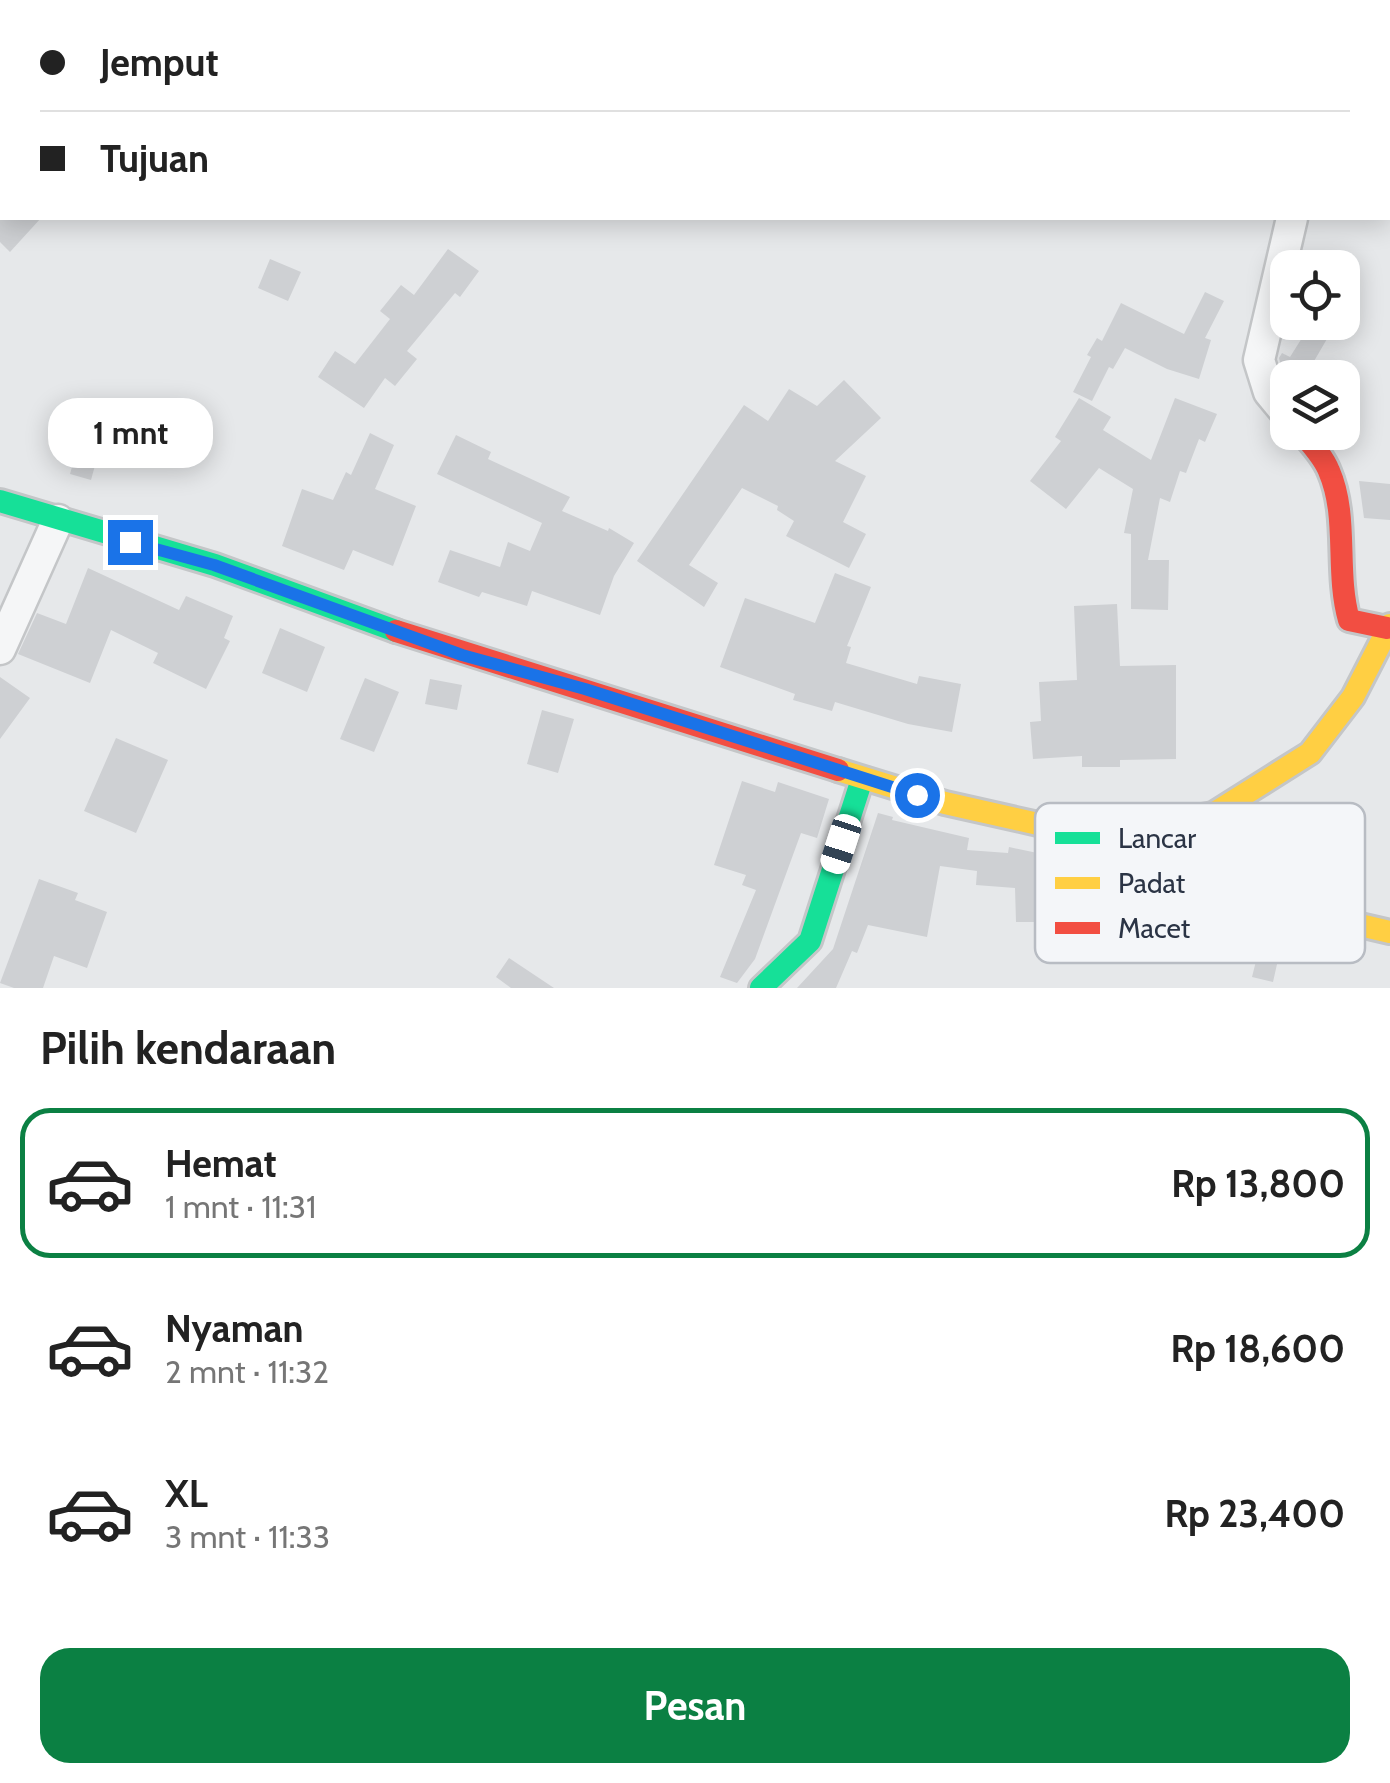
<!DOCTYPE html>
<html lang="id">
<meta charset="utf-8">
<style>
body{margin:0;font-family:Cabin,sans-serif;background:#f6f6f6;color:#222;height:100vh;display:flex;flex-direction:column;font-size:38px;white-space:nowrap}
*{box-sizing:border-box;margin:0}
p{font-size:32px;color:#767676}
.icon{flex:none;width:55px;height:55px;fill:none;stroke:currentColor;stroke-width:2;stroke-linecap:round;stroke-linejoin:round}
.map{position:relative;height:988px;overflow:hidden}
.details{display:flex;flex-direction:column;background:#fff;flex:1}
.details>*{flex:none}
.guide{position:absolute;left:0px;top:0px;width:1390px;height:220px;box-shadow:0 5px 25px #0003;display:grid;align-content:center;height:220px;padding:0 40px;background:#fff}
.controls{position:absolute;left:1270px;top:250px;display:grid;gap:20px}
.controls a{display:grid;place-items:center;width:90px;height:90px;border-radius:20px;background:#fff;box-shadow:0 5px 25px #0003;font-size:50px}
.end{position:absolute;width:45px;height:45px;margin:-22px;border:12px solid #1a73e8;background:#fff;box-shadow:0 0 0 5px #fff}
.from{border-radius:50%}
.bubble{position:absolute;height:70px;border-radius:30px;background:#fff;box-shadow:0 5px 25px #0003;font-size:32px;font-weight:800;line-height:70px;text-align:center}
.car{position:absolute;width:30px;height:60px;margin:-30px -15px;border-radius:12px;box-shadow:0 0 8px 2px #0007;background:linear-gradient(#fff 24%,#345 0 40%,#fff 0 76%,#345 0 86%,#fff 0)}
.guide b{display:flex;align-items:center;gap:35px;height:95px;font-size:38px}
.guide b+b{border-top:2px solid #e0e0e0}
.guide i{width:25px;height:25px;background:#222}
ul{padding:0;list-style:none}
li{display:flex;align-items:center;gap:30px;height:150px;margin:0 20px 15px;padding:0 20px;border:5px solid transparent;border-radius:30px}
li div{flex:1}
li b{display:block;font-size:38px}
li em{font-style:normal;font-weight:800}
li.on{border-color:#0b8043}
li>.icon{width:90px;height:90px;stroke-width:1.5}
h2{padding:0 40px;font-size:45px;line-height:120px}
.button{display:flex;gap:20px;margin-top:auto;padding:20px 40px}
.button a{flex:1;height:115px;border-radius:30px;background:#0b8043;color:#fff;font-size:40px;font-weight:800;line-height:115px;text-align:center}
.map>svg:first-child{display:block}
.building{fill:#ced0d3}
.lines{fill:none;stroke-linecap:round;stroke-linejoin:round}
.street-casing{stroke:#c4c6c8;stroke-width:35}
.fast-casing{stroke:#c4c6c8;stroke-width:28}
.slow-casing{stroke:#c4c6c8;stroke-width:28}
.jam-casing{stroke:#c4c6c8;stroke-width:28}
.street{stroke:#f5f6f7;stroke-width:30}
.fast{stroke:#16e098;stroke-width:22}
.slow{stroke:#ffcf43;stroke-width:22}
.jam{stroke:#f24e42;stroke-width:22}
.route{stroke:#1a73e8;stroke-width:12}
.key{fill:#f4f6f9;stroke:#b8bcc3;stroke-width:2.5}
.key-label{font-size:28px;fill:#2b3445}
</style>
<div class="map">
<svg width="1390" height="988" viewBox="0 0 1390 988">
<rect width="100%" height="100%" fill="#e6e8ea"/>
<path class="building" d="M0 218H41L10 252 0 242Z
M448 249 479 271 460 297 455 293 407 351 417 359 395 386 385 378 364 408 318 377 335 351 355 364 390 319 380 311 401 285 414 295Z
M270 259 301 272 288 301 258 288Z
M1205 292 1224 301 1205 338 1211 340 1199 379 1167 369 1125 348 1113 369 1109 367 1092 401 1073 392 1091 357 1087 355 1097 338 1102 341 1121 303 1184 334Z
M1312 322 1331 332 1310 368 1328 378H1284L1279 358 1282 353 1290 357Z
M844 380 881 418 835 461 866 476 843 522 866 534 849 568 786 536 794 521 777 510 778 506 742 488 689 565 718 583 704 607 637 561 744 405 768 421 789 389 817 406Z
M1079 398 1111 417 1103 430 1151 460 1175 398 1217 414 1205 442 1199 439 1186 473 1180 471 1170 502 1160 498 1148 560H1169L1168 610 1131 609V534L1124 533 1133 489 1099 468 1066 509 1030 481 1061 441 1055 437Z
M370 433 394 445 375 489 416 506 393 566 353 550 344 570 282 546 302 489 333 500 346 472 351 475Z
M456 435 491 452 488 459 570 497 562 511 608 531 609 528 634 543 614 576 600 615 532 591 527 606 482 592 479 597 438 582 450 550 500 567 508 542 530 551 542 523 437 474Z
M78 445 99 451 91 480 70 474Z
M1359 481 1390 484V520L1364 518Z
M88 568 179 610 186 596 233 616 224 638 230 641 206 689 153 663 158 653 111 630 90 683 18 654 37 613 66 624Z
M835 573 871 587 847 646 851 647 846 663 917 684 919 676 961 684 952 732 908 724 835 702 832 711 793 700 795 694 720 667 745 598 815 623Z
M1117 604 1120 666 1176 665V759L1120 760V767H1082V756L1033 759 1030 722 1041 721 1039 682 1077 680 1074 606Z
M280 628 325 647 307 692 262 673Z
M0 677 30 698 0 739Z
M365 678 399 692 374 752 340 739Z
M430 679 462 685 457 710 425 704Z
M542 710 574 719 558 773 527 764Z
M116 738 168 760 136 833 84 811Z
M742 781 775 792 778 782 829 799 817 838 801 833 755 959 737 983 720 977 756 890 742 885 746 875 714 865Z
M878 813 893 817 892 820 969 838 967 850 1008 853 1009 847 1047 855 1045 877 1036 876V922H1016L1015 888 976 885 977 871 940 866 927 937 868 925 857 953 852 951 836 988H797L833 949Z
M39 879 78 893 75 900 107 912 87 968 54 956 43 988H14L0 983Z
M1239 919 1284 933 1273 982 1252 977 1261 941 1235 936Z
M509 958 554 988H511L496 977Z"/>
<g class="lines">
<defs>
<path id="street" d="M1317 0 1318 2
M1288 415 1269 392 1259 360 1292 218
M0 649 58 520"/>
<path id="fast" d="M0 501 215 565 396 631
M761 988 810 941 862 779"/>
<path id="slow" d="M838 770 945 803 1047 826 1164 823 1213 814 1310 753 1353 697 1390 625
M1213 814 1228 877 1257 901 1390 932"/>
<path id="jam" d="M1301 432C1311 444 1323 456 1329 471 1349 517 1335 571 1349 620L1387 628
M396 631 838 770"/>
</defs>
<use href="#street" class="street-casing"/>
<use href="#fast" class="fast-casing"/>
<use href="#slow" class="slow-casing"/>
<use href="#jam" class="jam-casing"/>
<use href="#street" class="street"/>
<use href="#fast" class="fast"/>
<use href="#slow" class="slow"/>
<use href="#jam" class="jam"/>
</g>
<g class="lines">
<path class="route" d="M130 542 214 565 462 655 585 689 917 795"/>
</g>
<rect x="1035" y="803" width="330" height="160" rx="15" class="key"/>
<rect x="1055" y="832" width="45" height="12" fill="#16e098"/>
<rect x="1055" y="877" width="45" height="12" fill="#ffcf43"/>
<rect x="1055" y="922" width="45" height="12" fill="#f24e42"/>
<g class="key-label">
<text x="1118" y="848">Lancar</text>
<text x="1118" y="893">Padat</text>
<text x="1118" y="938">Macet</text>
</g>
</svg>
<div class="controls">
<a><svg class="icon" aria-label="locate" viewBox="0 0 24 24"><circle cx="12" cy="12" r="6"/><path d="M12 2v4M12 18v4M2 12h4M18 12h4"/></svg></a>
<a><svg class="icon" aria-label="layers" viewBox="0 0 24 24"><path d="M12 4l9 5-9 5-9-5zM3 14l9 5 9-5"/></svg></a>
</div>
<i class="end from" style="left:917px;top:795px"></i>
<i class="end" style="left:130px;top:542px"></i>
<div class="bubble" style="left:48px;top:398px;width:165px">1 mnt</div>
<i class="car" style="left:841px;top:844px;rotate:198deg"></i>
<div class="guide">
<b><i class="from"></i>Jemput</b>
<b><i></i>Tujuan</b>
</div>
</div>
<section class="details">
<h2>Pilih kendaraan</h2>
<ul>
<li class="on"><svg class="icon" aria-label="car" viewBox="0 0 24 24"><path d="M5 17H2v-5l4-1 3-4h7l3 4 3 1v5h-3M9 17h6M6 11h13"/><circle cx="7" cy="17" r="2"/><circle cx="17" cy="17" r="2"/></svg><div><b>Hemat</b><p>1 mnt · 11:31</p></div><em>Rp 13,800</em></li>
<li><svg class="icon" aria-label="car" viewBox="0 0 24 24"><path d="M5 17H2v-5l4-1 3-4h7l3 4 3 1v5h-3M9 17h6M6 11h13"/><circle cx="7" cy="17" r="2"/><circle cx="17" cy="17" r="2"/></svg><div><b>Nyaman</b><p>2 mnt · 11:32</p></div><em>Rp 18,600</em></li>
<li><svg class="icon" aria-label="car" viewBox="0 0 24 24"><path d="M5 17H2v-5l4-1 3-4h7l3 4 3 1v5h-3M9 17h6M6 11h13"/><circle cx="7" cy="17" r="2"/><circle cx="17" cy="17" r="2"/></svg><div><b>XL</b><p>3 mnt · 11:33</p></div><em>Rp 23,400</em></li>
</ul>
<div class="button"><a>Pesan</a></div>
</section>
